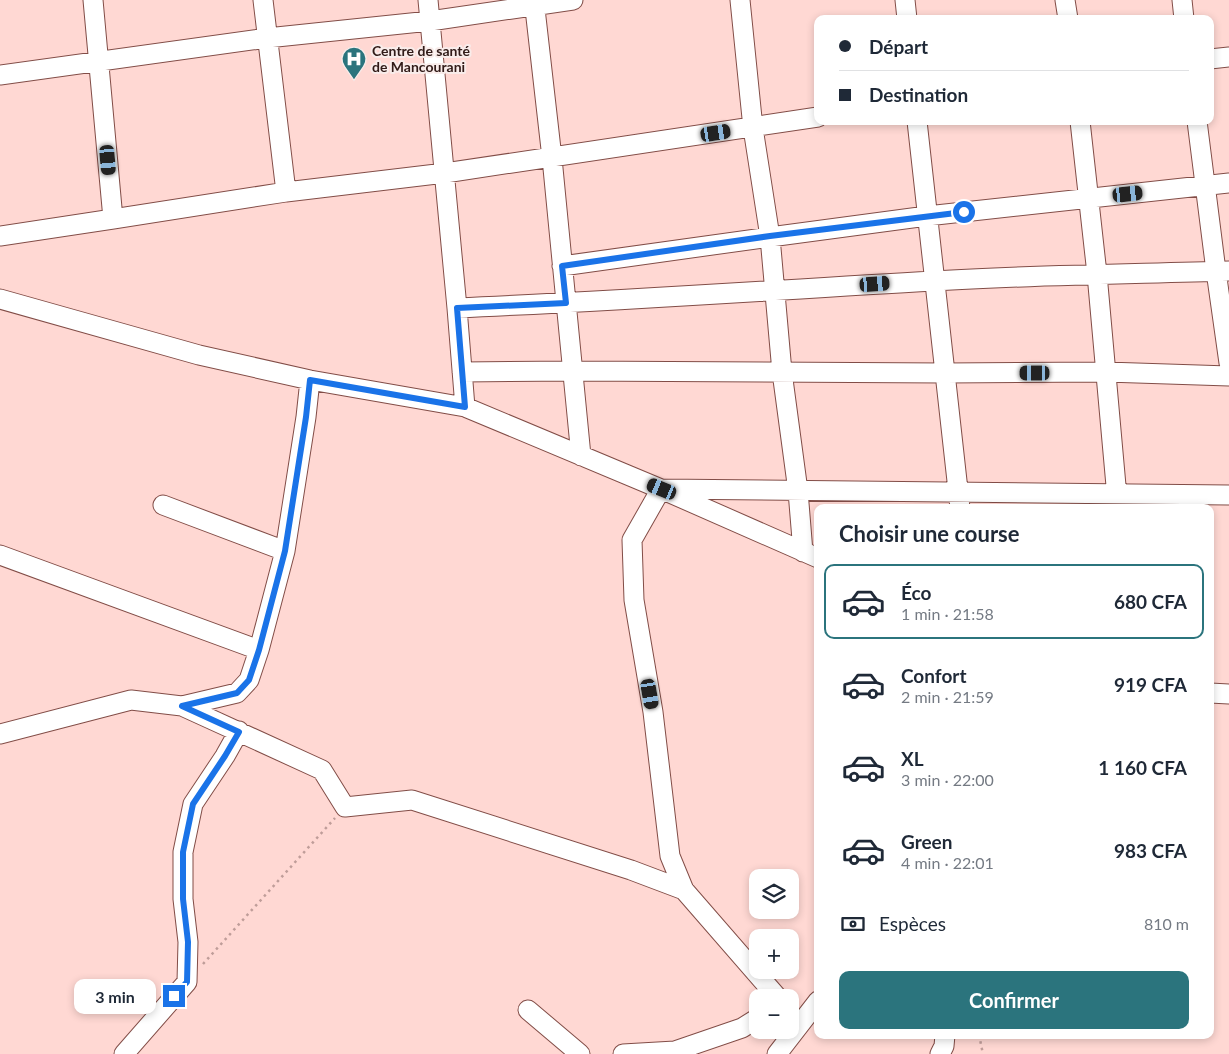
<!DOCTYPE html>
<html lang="fr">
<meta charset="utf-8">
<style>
body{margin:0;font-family:Lato,sans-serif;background:#f2f2f3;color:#1f2937;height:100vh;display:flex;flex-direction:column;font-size:19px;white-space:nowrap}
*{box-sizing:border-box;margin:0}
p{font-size:16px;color:#747a83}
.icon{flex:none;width:28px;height:28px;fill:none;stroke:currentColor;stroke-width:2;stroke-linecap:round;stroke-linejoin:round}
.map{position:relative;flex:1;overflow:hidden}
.sheet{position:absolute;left:814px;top:504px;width:400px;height:535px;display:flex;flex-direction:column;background:#fff;border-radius:10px;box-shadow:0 2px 8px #0003}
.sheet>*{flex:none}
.top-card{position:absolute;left:814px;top:15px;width:400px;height:110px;border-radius:10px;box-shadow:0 2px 8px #0003;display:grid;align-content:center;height:110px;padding:0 25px;background:#fff}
.tools{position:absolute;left:749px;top:869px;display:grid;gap:10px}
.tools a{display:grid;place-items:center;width:50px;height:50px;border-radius:10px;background:#fff;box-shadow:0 2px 8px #0003;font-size:25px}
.end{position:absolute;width:22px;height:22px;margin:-11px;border:6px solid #1a73e8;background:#fff;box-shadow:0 0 0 2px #fff}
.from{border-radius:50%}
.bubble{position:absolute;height:35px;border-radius:10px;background:#fff;box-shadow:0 2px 8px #0003;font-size:16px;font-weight:700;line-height:35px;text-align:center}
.car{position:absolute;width:15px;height:30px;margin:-15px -8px;border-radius:6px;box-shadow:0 0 4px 1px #0007;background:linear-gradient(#222 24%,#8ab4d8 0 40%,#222 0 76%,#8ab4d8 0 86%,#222 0)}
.top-card b{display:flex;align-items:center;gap:18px;height:48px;font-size:19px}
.top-card b+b{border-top:1px solid #e0e1e3}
.top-card i{width:12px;height:12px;background:#1f2937}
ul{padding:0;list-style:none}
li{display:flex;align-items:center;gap:15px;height:75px;margin:0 10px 8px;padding:0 15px;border:2px solid transparent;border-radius:10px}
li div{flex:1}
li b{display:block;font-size:19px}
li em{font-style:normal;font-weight:700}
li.on{border-color:#2b747d}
li>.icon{width:45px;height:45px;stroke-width:1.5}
h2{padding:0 25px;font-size:22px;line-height:60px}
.pay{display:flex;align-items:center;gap:12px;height:55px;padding:0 25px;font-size:19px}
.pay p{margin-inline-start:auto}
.button{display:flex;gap:10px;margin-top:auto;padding:10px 25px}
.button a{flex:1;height:58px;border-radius:10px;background:#2b747d;color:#fff;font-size:20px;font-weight:700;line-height:58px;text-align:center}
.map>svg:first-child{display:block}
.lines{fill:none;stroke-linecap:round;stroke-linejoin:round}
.minor-casing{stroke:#824d47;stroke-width:21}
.path{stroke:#bf9d99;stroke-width:2.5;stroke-dasharray:2.5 4;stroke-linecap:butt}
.minor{stroke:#fff;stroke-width:19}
.route{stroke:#1a73e8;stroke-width:6}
.labels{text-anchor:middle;stroke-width:4;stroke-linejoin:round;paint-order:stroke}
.poi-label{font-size:14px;font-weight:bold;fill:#311b18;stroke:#f9ecea;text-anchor:start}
</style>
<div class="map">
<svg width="1229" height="1054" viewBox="0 0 1229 1054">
<rect width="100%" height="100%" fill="#ffd8d3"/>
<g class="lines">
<defs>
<path id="minor" d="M93 0 113 219
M263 0 286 192
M428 0 457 308 465 407
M534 0 552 158 581 456
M740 0 753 128 770 237 782 372 798 491 803 552
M905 0 907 19
M1065 0 1068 19
M1182 0 1184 19
M1210 59 1229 57
M0 75 267 38 430 21 573 0
M917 121 960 508
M1080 121 1097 274 1118 508
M1197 121 1216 271 1229 363
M0 236 113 219 286 192 445 173 818 117
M562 266 770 237 927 216 1229 183
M0 299 199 355 310 380 465 407 661 489 818 558
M457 308C616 301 775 290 934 281 1032 275 1131 274 1229 271
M462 372 574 371 945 373 1106 372 1229 376
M310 380 306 417 285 551 259 650 249 680 237 693 182 706 322 770 345 807 412 800 631 870 684 890
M163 505 285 551
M0 555 259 650
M1210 693 1229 694
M0 734 131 700 182 706
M778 998 684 890 670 856 653 712 634 600 632 540 661 489 1229 495
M528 1010 580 1054
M124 1054 187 982 188 942 183 899V852L193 804 225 756 239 731
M623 1054 675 1051 742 1028 758 1018
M777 1054 818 1001
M940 1054 944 1046 945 1035"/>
</defs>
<use href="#minor" class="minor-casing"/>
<path class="path" d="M203 964 335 818
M979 1035 983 1054"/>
<use href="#minor" class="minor"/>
</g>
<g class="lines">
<path class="route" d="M174 996 187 982 188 942 183 899V852L193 804 225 756 239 732 182 706 237 693 249 680 259 650 285 551 306 417 310 380 465 407 457 308 566 303 562 266 770 236 964 212"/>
</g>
<defs>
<symbol id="hospital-pin" viewBox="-11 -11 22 30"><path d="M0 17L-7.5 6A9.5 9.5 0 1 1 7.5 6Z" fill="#2b747d" stroke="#f9ecea"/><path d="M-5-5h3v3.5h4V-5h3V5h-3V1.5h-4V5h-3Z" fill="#fff"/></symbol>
</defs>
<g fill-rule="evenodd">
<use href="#hospital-pin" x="340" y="45" width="28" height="38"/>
</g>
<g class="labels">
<g class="poi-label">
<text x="372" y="56">Centre de santé<tspan x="372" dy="16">de Mancourani</tspan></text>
</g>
</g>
</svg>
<div class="tools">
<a><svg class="icon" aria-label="layers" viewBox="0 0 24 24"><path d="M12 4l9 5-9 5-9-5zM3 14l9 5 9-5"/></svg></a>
<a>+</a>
<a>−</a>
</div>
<i class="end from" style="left:964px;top:212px"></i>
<i class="end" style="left:174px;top:996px"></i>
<div class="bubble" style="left:74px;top:979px;width:82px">3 min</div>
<i class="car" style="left:716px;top:133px;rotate:81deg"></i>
<i class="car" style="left:108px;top:160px;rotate:175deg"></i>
<i class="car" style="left:1128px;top:194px;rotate:84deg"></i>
<i class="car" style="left:875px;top:284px;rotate:86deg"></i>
<i class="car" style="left:1035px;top:373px;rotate:270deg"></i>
<i class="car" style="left:662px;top:489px;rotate:292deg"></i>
<i class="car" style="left:650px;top:694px;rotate:170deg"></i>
<div class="top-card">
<b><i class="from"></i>Départ</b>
<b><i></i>Destination</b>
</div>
<section class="sheet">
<h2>Choisir une course</h2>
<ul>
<li class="on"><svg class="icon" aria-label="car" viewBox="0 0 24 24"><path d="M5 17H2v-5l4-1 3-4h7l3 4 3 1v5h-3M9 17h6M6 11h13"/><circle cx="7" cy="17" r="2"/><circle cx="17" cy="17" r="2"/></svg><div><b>Éco</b><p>1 min · 21:58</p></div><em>680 CFA</em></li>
<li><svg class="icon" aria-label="car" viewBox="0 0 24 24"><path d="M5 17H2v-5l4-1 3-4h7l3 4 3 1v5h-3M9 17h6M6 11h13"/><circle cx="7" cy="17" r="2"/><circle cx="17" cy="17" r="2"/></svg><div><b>Confort</b><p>2 min · 21:59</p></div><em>919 CFA</em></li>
<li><svg class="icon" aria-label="car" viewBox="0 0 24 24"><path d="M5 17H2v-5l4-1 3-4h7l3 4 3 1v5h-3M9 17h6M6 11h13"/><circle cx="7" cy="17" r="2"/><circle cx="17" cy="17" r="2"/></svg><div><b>XL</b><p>3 min · 22:00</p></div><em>1 160 CFA</em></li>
<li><svg class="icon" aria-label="car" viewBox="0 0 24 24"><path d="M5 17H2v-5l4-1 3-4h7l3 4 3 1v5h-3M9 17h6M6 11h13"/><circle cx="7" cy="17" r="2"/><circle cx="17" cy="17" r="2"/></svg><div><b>Green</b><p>4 min · 22:01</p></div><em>983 CFA</em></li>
</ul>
<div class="pay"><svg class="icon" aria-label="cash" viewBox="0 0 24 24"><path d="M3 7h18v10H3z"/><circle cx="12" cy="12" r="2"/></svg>Espèces<p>810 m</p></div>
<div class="button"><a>Confirmer</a></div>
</section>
</div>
